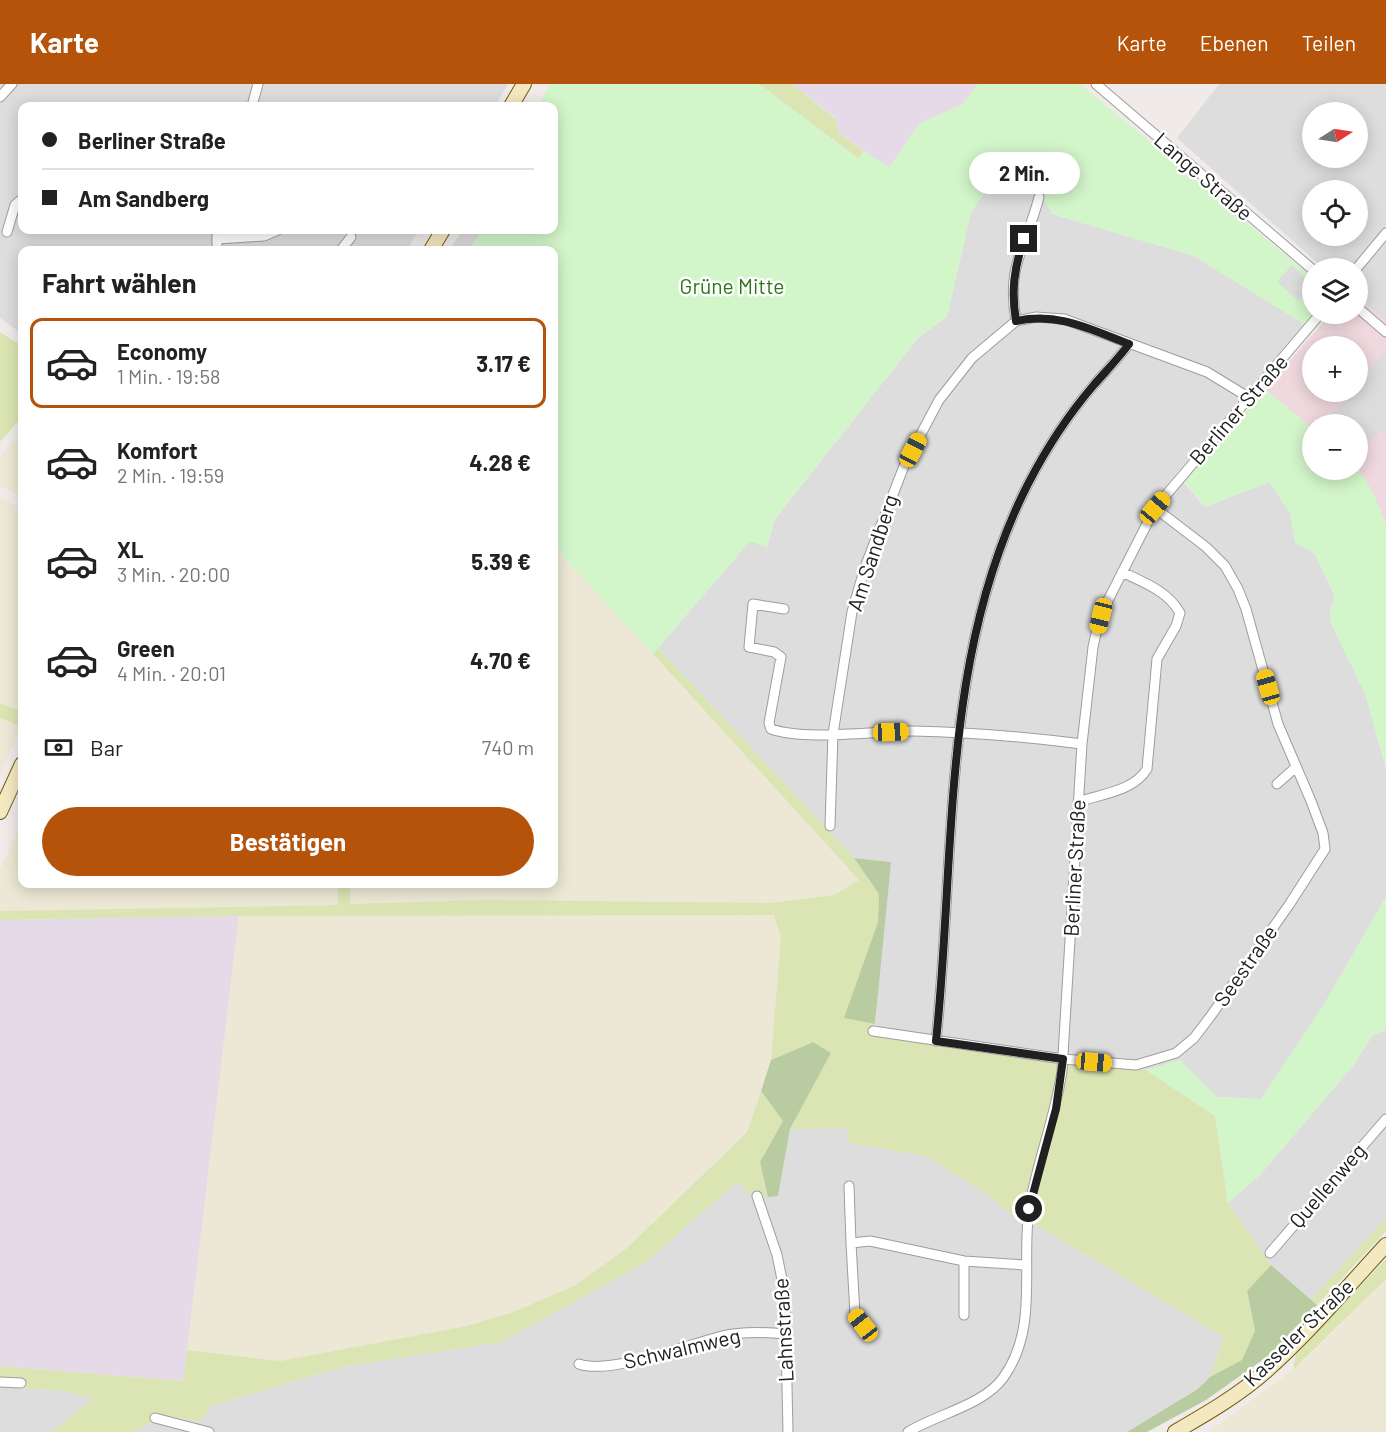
<!DOCTYPE html>
<html lang="de">
<meta charset="utf-8">
<style>
body{margin:0;font-family:Barlow,sans-serif;background:#f2f2f2;color:#222;height:100vh;display:flex;flex-direction:column;font-size:22px;white-space:nowrap}
*{box-sizing:border-box;margin:0}
p{font-size:20px;color:#767676}
.icon{flex:none;width:33px;height:33px;fill:none;stroke:currentColor;stroke-width:2;stroke-linecap:round;stroke-linejoin:round}
.map{position:relative;flex:1;overflow:hidden}
.panel{position:absolute;left:18px;top:162px;width:540px;height:642px;display:flex;flex-direction:column;background:#fff;border-radius:12px;box-shadow:0 3px 15px #0003}
.panel>*{flex:none}
.guide{position:absolute;left:18px;top:18px;width:540px;height:132px;border-radius:12px;box-shadow:0 3px 15px #0003;display:grid;align-content:center;height:132px;padding:0 24px;background:#fff}
.needle{width:39px;rotate:78deg}
.controls{position:absolute;left:1302px;top:18px;display:grid;gap:12px}
.controls a{display:grid;place-items:center;width:66px;height:66px;border-radius:50%;background:#fff;box-shadow:0 3px 15px #0003;font-size:30px}
.end{position:absolute;width:27px;height:27px;margin:-14px;border:8px solid #202020;background:#fff;box-shadow:0 0 0 3px #fff}
.from{border-radius:50%}
.bubble{position:absolute;height:42px;border-radius:21px;background:#fff;box-shadow:0 3px 15px #0003;font-size:20px;font-weight:700;line-height:42px;text-align:center}
.car{position:absolute;width:18px;height:36px;margin:-18px -9px;border-radius:8px;box-shadow:0 0 4px 2px #0007;background:linear-gradient(#f5c518 24%,#345 0 40%,#f5c518 0 76%,#345 0 86%,#f5c518 0)}
.guide b{display:flex;align-items:center;gap:21px;height:57px;font-size:22px}
.guide b+b{border-top:2px solid #e0e0e0}
.guide i{width:15px;height:15px;background:#222}
ul{padding:0;list-style:none}
li{display:flex;align-items:center;gap:18px;height:90px;margin:0 12px 9px;padding:0 12px;border:3px solid transparent;border-radius:12px}
li div{flex:1}
li b{display:block;font-size:22px}
li em{font-style:normal;font-weight:700}
li.current{border-color:#b45309}
li>.icon{width:54px;height:54px;stroke-width:1.5}
h2{padding:0 24px;font-size:27px;line-height:72px}
.pay{display:flex;align-items:center;gap:15px;height:66px;padding:0 24px;font-size:22px}
.pay p{margin-inline-start:auto}
.primary-button{display:flex;gap:12px;margin-top:auto;padding:12px 24px}
.primary-button a{flex:1;height:69px;border-radius:36px;background:#b45309;color:#fff;font-size:24px;font-weight:700;line-height:69px;text-align:center}
header{display:flex;align-items:center;gap:36px;box-sizing:border-box;height:84px;padding:0 30px;background:#b45309;color:#fff}
header strong{font-size:28px}
nav{display:flex;gap:33px;margin-inline-start:auto;font-size:21px}
.map>svg:first-child{display:block}
.residential{fill:#deddde;fill-rule:evenodd}
.commercial{fill:#efd9de;fill-rule:evenodd}
.industrial{fill:#e7dae8}
.farmland{fill:#ede8d5}
.grass{fill:#dae5b3}
.forest{fill:#b9cba0}
.park{fill:#d3f5ca}
.parking{fill:#dcdcdc}
.lines{fill:none;stroke-linecap:round;stroke-linejoin:round}
.street-casing{stroke:#9d9d9d;stroke-width:11}
.secondary-casing{stroke:#6f5e0f;stroke-width:16}
.street{stroke:#fff;stroke-width:9}
.secondary{stroke:#f4e8c1;stroke-width:14}
.route{stroke:#202020;stroke-width:8}
.labels{text-anchor:middle;stroke-width:5;stroke-linejoin:round;paint-order:stroke}
.street-label{font-size:21px;fill:#202020;stroke:#fff}
.park-label{font-size:21px;fill:#2a7716;stroke:#fff}
</style>
<header>
<strong>Karte</strong>
<nav><a>Karte</a><a>Ebenen</a><a>Teilen</a></nav>
</header>
<div class="map">
<svg width="1386" height="1348" viewBox="0 0 1386 1348">
<rect width="100%" height="100%" fill="#f0ebe8"/>
<path class="residential" d="M0 0H508L495 22H22V146H419L407 166H22V250L0 234Z
M1219 0H1386V237L1358 214V184H1323L1177 54ZM1312 28H1358V74H1312ZM1312 106H1358V152H1312Z
M997 91 1046 101 1052 130 1194 172 1304 240 1176 390 1205 423 1269 398 1290 429 1295 458 1315 470 1335 513 1330 527 1331 539 1366 612 1386 685V813L1323 922 1261 1015 1216 1013 1180 976 1146 986 1078 982 875 952 881 855 891 778 854 774 658 564 750 457 767 463 775 435 919 253 947 233 971 128Z
M1386 946V1134L1311 1216 1271 1181 1228 1119 1260 1091 1352 983 1373 951Z
M847 1044 850 1059 926 1072 985 1109 1010 1129 1041 1144 1224 1253 1210 1293 1199 1305 1127 1348H134L165 1331 201 1338 211 1322 342 1283 502 1258 712 1120 737 1098 778 1112 790 1045Z
M0 1303 57 1306 95 1314 52 1348H0Z"/>
<path class="commercial" d="M1358 214 1386 237V440L1373 409 1358 385V340H1312V344L1265 305 1331 230H1358ZM1312 262H1358V308H1312Z"/>
<path class="industrial" d="M792 0H978L963 20 920 39 889 84 839 49 836 34Z
M239 832 184 1297 0 1282V836Z"/>
<path class="farmland" d="M22 347V413L0 402V373Z
M0 413 22 425V628L0 619Z
M554 463 712 635 860 796 834 811 770 819 350 820V800H554Z
M0 634 22 643 0 690Z
M22 737V800H338L339 821 0 827V786Z
M579 830 775 831 781 853 771 976 747 1047 627 1164 576 1201 511 1229 467 1242 280 1277 187 1266 239 832Z
M1386 1195V1348H1208L1305 1277Z"/>
<path class="grass" d="M759 0H792L836 35 839 49 864 67 859 75Z
M0 248 22 262V333L0 358Z
M658 564 854 774 879 810 878 838 845 934 875 940V952L1078 982 1146 986 1215 1032 1228 1119 1271 1181 1247 1207 1255 1247 1242 1277 1210 1293 1224 1253 1041 1144 1010 1129 985 1109 926 1072 849 1059 847 1044 790 1045 831 969 812 958 771 976 781 853 774 831 239 832 0 836V827L338 821V800H350V820L486 816 770 819 834 811 859 796 653 570Z
M0 619 22 628V643L0 634Z
M761 1007 783 1037 760 1078 768 1113H754L737 1098 646 1178 502 1258 342 1283 211 1322 201 1338 165 1331 134 1348H52L94 1314 57 1306 0 1303V1282L183 1297 187 1266 280 1277 467 1242 511 1229 576 1201 627 1164 747 1048Z
M1386 1134V1147L1317 1221 1311 1216Z
M1386 1175V1195L1293 1286 1296 1270Z"/>
<path class="forest" d="M854 774 891 778 875 940 844 934 878 838 879 810Z
M813 958 831 969 790 1045 778 1112 768 1113 760 1078 783 1037 761 1007 771 976Z
M1271 1181 1317 1221 1268 1272 1206 1316 1147 1348H1127L1198 1305 1210 1293 1242 1276 1255 1247 1247 1207Z"/>
<path class="park" d="M550 0H759L858 75 864 67 889 83 920 39 963 20 978 0H1080L1312 193 1313 230 1304 240 1194 172 1052 130 1043 114 1046 101 997 91 971 128 947 233 919 253 775 434 767 463 750 457 653 570 554 462V166H449L463 146H554V22H539Z
M1265 305 1312 344V386L1358 385 1373 409 1386 440V685L1366 612 1331 539 1330 527 1335 513 1315 470 1295 458 1290 429 1269 398 1205 423 1185 398Z
M1386 813V946L1373 951 1352 983 1260 1091 1228 1119 1215 1032 1146 986 1180 976 1216 1013 1261 1015 1323 922Z"/>
<path class="parking" d="M463 146H482L469 166H449Z
M1292 181 1312 200 1299 217 1277 198Z
M1386 266V352L1379 347 1358 372V340H1325L1351 308H1358V300Z"/>
<g class="lines">
<defs>
<path id="street" d="M1096 0 1312 185
M0 13 12 0
M252 22 258 0
M7 148 15 121 22 115
M217 155 264 152 278 146
M217 166V146
M341 166 351 153
M1357 184 1386 149
M1358 224 1386 248
M1016 237C1006 180 1026 164 1039 113
M784 525 753 520 749 563 774 568 781 573 769 639 771 645C805 657 875 647 913 647 970 648 1026 653 1082 660
M1277 700 1296 683
M1078 718C1101 710 1134 707 1147 685L1157 575 1176 542 1180 529C1168 507 1143 498 1122 488
M830 742 833 650 852 528 865 483 904 382 939 316 972 274 1016 237 1036 233 1064 235 1207 288 1248 313
M873 947 1063 975 1136 981 1176 969 1194 954 1210 933 1289 821 1325 765 1323 749 1311 717 1278 640 1246 525 1238 505 1225 482 1206 463 1155 424
M936 957C956 770 940 573 1028 400 1045 367 1069 330 1093 302 1105 288 1118 275 1129 260
M849 1102 851 1159
M757 1112 777 1171 785 1210 788 1348
M1270 1169 1386 1035
M964 1231V1177
M863 1241 855 1230 851 1159 870 1157 964 1177 1025 1181
M579 1280C611 1291 686 1261 722 1252 743 1247 764 1248 786 1250
M0 1298 21 1299
M155 1334 209 1348
M908 1348C935 1331 984 1321 1003 1294 1039 1245 1021 1182 1029 1125 1037 1078 1055 1034 1062 987L1082 660 1093 563 1100 532 1155 424 1320 230"/>
<path id="secondary" d="M511 22 524 0
M431 166 443 146
M0 728 22 680
M1175 1348C1206 1330 1239 1311 1266 1287 1309 1249 1347 1203 1386 1161"/>
</defs>
<use href="#street" class="street-casing"/>
<use href="#secondary" class="secondary-casing"/>
<use href="#street" class="street"/>
<use href="#secondary" class="secondary"/>
</g>
<g class="lines">
<path class="route" d="M1024 155C1014 184 1011 207 1016 237 1059 228 1089 245 1129 260 1118 275 1105 288 1093 302 1069 330 1045 367 1028 400 940 573 956 769 936 957L1063 975 1056 1025 1029 1125"/>
</g>
<g class="labels">
<g class="street-label">
<text transform="translate(1203 93) rotate(41)" y="7">Lange Straße</text>
<text transform="translate(1239 326) rotate(-49)" y="7">Berliner Straße</text>
<text transform="translate(873 469) rotate(-72)" y="7">Am Sandberg</text>
<text transform="translate(1075 784) rotate(-87)" y="7">Berliner Straße</text>
<text transform="translate(1246 882) rotate(-55)" y="7">Seestraße</text>
<text transform="translate(1328 1102) rotate(-49)" y="7">Quellenweg</text>
<text transform="translate(784 1246) rotate(-93)" y="7">Lahnstraße</text>
<text transform="translate(1299 1249) rotate(-44)" y="7">Kasseler Straße</text>
<text transform="translate(682 1265) rotate(-13)" y="7">Schwalmweg</text>
</g>
<g class="park-label">
<text x="732" y="210">Grüne Mitte</text>
</g>
</g>
</svg>
<div class="controls">
<a><svg class="needle" viewBox="-14 -14 28 28"><path d="M0-13l5 13h-10z" fill="#e53935"/><path d="M0 13l5-13h-10z" fill="#767676"/></svg></a>
<a><svg class="icon" aria-label="locate" viewBox="0 0 24 24"><circle cx="12" cy="12" r="6"/><path d="M12 2v4M12 18v4M2 12h4M18 12h4"/></svg></a>
<a><svg class="icon" aria-label="layers" viewBox="0 0 24 24"><path d="M12 4l9 5-9 5-9-5zM3 14l9 5 9-5"/></svg></a>
<a>+</a>
<a>−</a>
</div>
<i class="end from" style="left:1029px;top:1125px"></i>
<i class="end" style="left:1024px;top:155px"></i>
<div class="bubble" style="left:969px;top:68px;width:111px">2 Min.</div>
<i class="car" style="left:913px;top:366px;rotate:28deg"></i>
<i class="car" style="left:1155px;top:424px;rotate:40deg"></i>
<i class="car" style="left:1101px;top:532px;rotate:194deg"></i>
<i class="car" style="left:1268px;top:603px;rotate:344deg"></i>
<i class="car" style="left:891px;top:648px;rotate:88deg"></i>
<i class="car" style="left:1094px;top:978px;rotate:95deg"></i>
<i class="car" style="left:863px;top:1241px;rotate:322deg"></i>
<div class="guide">
<b><i class="from"></i>Berliner Straße</b>
<b><i></i>Am Sandberg</b>
</div>
<section class="panel">
<h2>Fahrt wählen</h2>
<ul>
<li class="current"><svg class="icon" aria-label="car" viewBox="0 0 24 24"><path d="M5 17H2v-5l4-1 3-4h7l3 4 3 1v5h-3M9 17h6M6 11h13"/><circle cx="7" cy="17" r="2"/><circle cx="17" cy="17" r="2"/></svg><div><b>Economy</b><p>1 Min. · 19:58</p></div><em>3.17 €</em></li>
<li><svg class="icon" aria-label="car" viewBox="0 0 24 24"><path d="M5 17H2v-5l4-1 3-4h7l3 4 3 1v5h-3M9 17h6M6 11h13"/><circle cx="7" cy="17" r="2"/><circle cx="17" cy="17" r="2"/></svg><div><b>Komfort</b><p>2 Min. · 19:59</p></div><em>4.28 €</em></li>
<li><svg class="icon" aria-label="car" viewBox="0 0 24 24"><path d="M5 17H2v-5l4-1 3-4h7l3 4 3 1v5h-3M9 17h6M6 11h13"/><circle cx="7" cy="17" r="2"/><circle cx="17" cy="17" r="2"/></svg><div><b>XL</b><p>3 Min. · 20:00</p></div><em>5.39 €</em></li>
<li><svg class="icon" aria-label="car" viewBox="0 0 24 24"><path d="M5 17H2v-5l4-1 3-4h7l3 4 3 1v5h-3M9 17h6M6 11h13"/><circle cx="7" cy="17" r="2"/><circle cx="17" cy="17" r="2"/></svg><div><b>Green</b><p>4 Min. · 20:01</p></div><em>4.70 €</em></li>
</ul>
<div class="pay"><svg class="icon" aria-label="cash" viewBox="0 0 24 24"><path d="M3 7h18v10H3z"/><circle cx="12" cy="12" r="2"/></svg>Bar<p>740 m</p></div>
<div class="primary-button"><a>Bestätigen</a></div>
</section>
</div>
